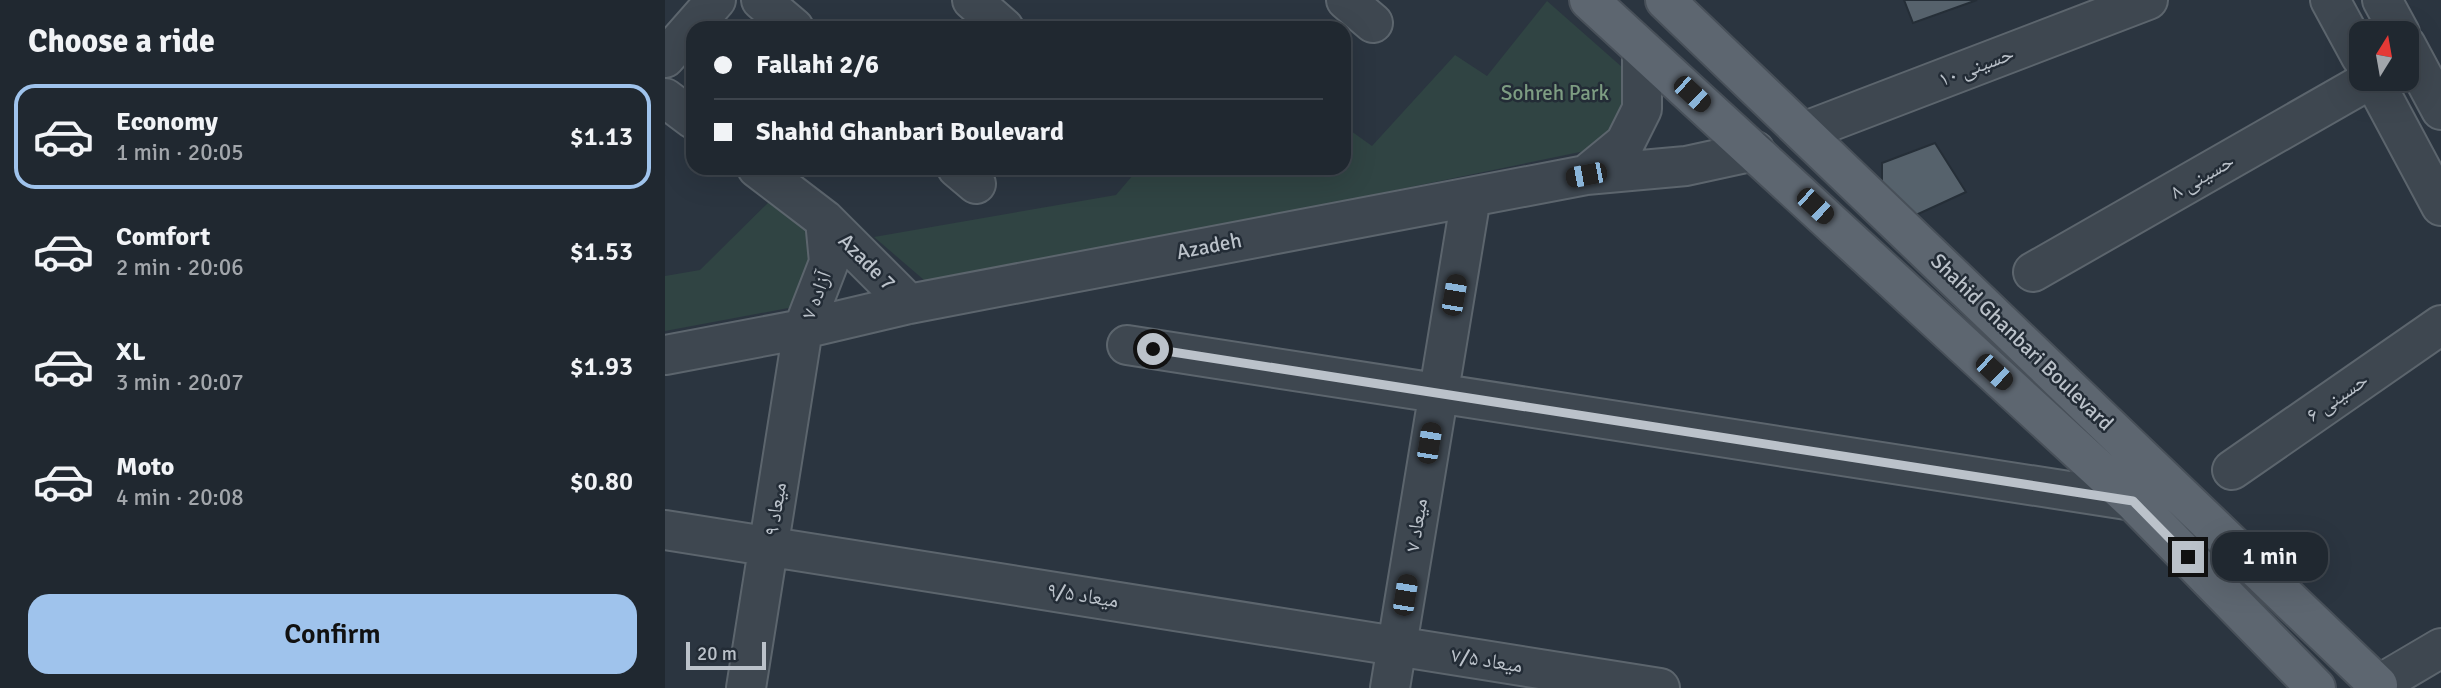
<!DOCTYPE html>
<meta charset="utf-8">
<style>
body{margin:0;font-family:Signika,"Noto Naskh Arabic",sans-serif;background:#2d343c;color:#f1f3f6;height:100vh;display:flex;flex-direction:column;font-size:26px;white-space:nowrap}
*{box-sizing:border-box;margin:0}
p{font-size:23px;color:#a2a6ab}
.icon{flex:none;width:38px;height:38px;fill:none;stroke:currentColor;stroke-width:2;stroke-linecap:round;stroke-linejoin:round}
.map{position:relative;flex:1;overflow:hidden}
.sheet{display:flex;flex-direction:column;background:#202830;width:665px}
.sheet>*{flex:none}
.hud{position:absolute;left:21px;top:21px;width:665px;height:154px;border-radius:21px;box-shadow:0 7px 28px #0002,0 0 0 2px #3d444c;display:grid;align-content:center;height:154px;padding:0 28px;background:#202830}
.needle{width:46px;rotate:11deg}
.controls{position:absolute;left:1684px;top:21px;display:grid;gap:14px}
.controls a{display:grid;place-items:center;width:70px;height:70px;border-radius:14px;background:#202830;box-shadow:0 7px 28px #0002,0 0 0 2px #3d444c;font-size:35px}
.scale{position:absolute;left:21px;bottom:18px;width:80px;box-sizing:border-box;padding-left:7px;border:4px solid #bbc2ca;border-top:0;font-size:19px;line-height:24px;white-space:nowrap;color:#bbc2ca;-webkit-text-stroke:5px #232c36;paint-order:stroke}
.end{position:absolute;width:32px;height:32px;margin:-16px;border:9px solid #bbc2ca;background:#111;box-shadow:0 0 0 4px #111}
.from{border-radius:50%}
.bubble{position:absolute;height:49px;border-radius:21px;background:#202830;box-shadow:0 7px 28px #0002,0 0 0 2px #3d444c;font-size:23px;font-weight:600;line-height:49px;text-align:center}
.car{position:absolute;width:21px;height:42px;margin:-21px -10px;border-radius:9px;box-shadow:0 0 5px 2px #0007;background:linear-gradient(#222 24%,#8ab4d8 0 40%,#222 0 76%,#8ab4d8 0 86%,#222 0)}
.hud b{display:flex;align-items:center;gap:24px;height:66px;font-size:26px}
.hud b+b{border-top:2px solid #3d444c}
.hud i{width:18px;height:18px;background:#f1f3f6}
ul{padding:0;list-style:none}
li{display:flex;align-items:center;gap:21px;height:105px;margin:0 14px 10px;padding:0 14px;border:4px solid transparent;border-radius:21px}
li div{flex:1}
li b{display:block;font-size:26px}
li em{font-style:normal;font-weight:600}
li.on{border-color:#9fc3ec}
li>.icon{width:63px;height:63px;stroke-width:1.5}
h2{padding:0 28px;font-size:32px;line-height:84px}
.button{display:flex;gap:14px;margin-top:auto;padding:14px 28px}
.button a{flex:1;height:80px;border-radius:21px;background:#9fc3ec;color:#111;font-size:28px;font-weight:600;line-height:80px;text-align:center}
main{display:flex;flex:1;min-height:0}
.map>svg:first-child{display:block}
.green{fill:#304443}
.building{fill:#56626c;stroke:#252e37;stroke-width:2}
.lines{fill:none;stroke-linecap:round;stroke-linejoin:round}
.minor-casing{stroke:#5c656d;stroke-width:42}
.major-casing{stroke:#485059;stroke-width:42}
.minor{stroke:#3e4750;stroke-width:38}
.major{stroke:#5d6670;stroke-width:38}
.route{stroke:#bbc2ca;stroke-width:9}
.labels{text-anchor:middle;stroke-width:5;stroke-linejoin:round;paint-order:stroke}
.street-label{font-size:21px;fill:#bbc2ca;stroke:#232c36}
.park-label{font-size:21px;fill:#7d9d82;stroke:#232c36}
</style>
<main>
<section class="sheet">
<h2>Choose a ride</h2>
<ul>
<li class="on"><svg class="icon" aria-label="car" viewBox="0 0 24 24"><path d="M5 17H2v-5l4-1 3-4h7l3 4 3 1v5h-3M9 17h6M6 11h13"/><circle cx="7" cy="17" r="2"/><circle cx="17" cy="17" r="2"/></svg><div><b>Economy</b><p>1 min · 20:05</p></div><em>$1.13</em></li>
<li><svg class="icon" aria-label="car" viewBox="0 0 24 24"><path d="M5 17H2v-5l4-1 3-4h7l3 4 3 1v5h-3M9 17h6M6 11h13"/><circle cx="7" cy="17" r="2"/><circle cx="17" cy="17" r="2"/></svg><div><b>Comfort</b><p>2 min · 20:06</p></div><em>$1.53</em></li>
<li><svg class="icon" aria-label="car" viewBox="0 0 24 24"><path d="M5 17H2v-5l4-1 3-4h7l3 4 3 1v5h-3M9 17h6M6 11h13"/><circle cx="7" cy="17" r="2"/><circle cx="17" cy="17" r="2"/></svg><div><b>XL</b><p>3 min · 20:07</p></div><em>$1.93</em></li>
<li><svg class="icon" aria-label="car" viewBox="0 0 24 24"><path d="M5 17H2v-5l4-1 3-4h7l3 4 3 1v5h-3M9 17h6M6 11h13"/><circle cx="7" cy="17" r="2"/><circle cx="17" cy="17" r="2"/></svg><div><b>Moto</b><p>4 min · 20:08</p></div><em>$0.80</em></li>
</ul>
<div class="button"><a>Confirm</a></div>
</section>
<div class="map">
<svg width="1776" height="688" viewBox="0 0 1776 688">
<rect width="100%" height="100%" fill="#2b3540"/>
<path class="green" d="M882 1 966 75V121L944 146 266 286 209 237 451 195 474 168H679V126L707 146 790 55 822 76Z
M109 197 154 240 134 306 0 331V276L35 270Z"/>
<path class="building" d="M1239 0H1312L1248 23Z
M1270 143 1301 192 1251 215 1217 182V163Z"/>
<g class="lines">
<defs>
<path id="minor" d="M96 0 129 28
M307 0 339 28
M681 0 708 23
M1665 0 1696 57
M1717 0 1735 33
M1741 45 1776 110
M0 58 51 0
M1708 79 1776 206
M0 98 28 119
M1138 132 1483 0
M92 168 160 220 244 304
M292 168 311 184
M921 175 960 143 977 109V49
M1368 272 1706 79
M462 345 1468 501
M0 355 138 329 244 304 921 175 1021 166 1090 151
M1567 470 1776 325
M0 530 995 688
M81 688 138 329 164 262 160 220
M725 688 806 197
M1708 688 1776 648"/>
<path id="major" d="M924 0 1468 501 1651 688
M1000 0 1713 685"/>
</defs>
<use href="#minor" class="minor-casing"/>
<use href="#major" class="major-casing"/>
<use href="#minor" class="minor"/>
<use href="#major" class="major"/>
</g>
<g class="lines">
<path class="route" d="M488 349 1468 501 1523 557"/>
</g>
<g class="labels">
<g class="street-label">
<text transform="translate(1311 66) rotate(-21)" y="7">حسینی ۱۰</text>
<text transform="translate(1537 176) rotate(-30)" y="7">حسینی ۸</text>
<text transform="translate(544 246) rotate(-11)" y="7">Azadeh</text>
<text transform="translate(202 262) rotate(45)" y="7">Azade 7</text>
<text transform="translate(151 295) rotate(-69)" y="7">آزاده ۷</text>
<text transform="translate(1357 342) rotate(44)" y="7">Shahid Ghanbari Boulevard</text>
<text transform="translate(1672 397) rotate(-35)" y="7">حسینی ۶</text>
<text transform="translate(110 509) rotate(-81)" y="7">میعاد ۹</text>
<text transform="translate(751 525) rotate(-81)" y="7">میعاد ۷</text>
<text transform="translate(418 595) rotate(9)" y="7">میعاد ۹/۵</text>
<text transform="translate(822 660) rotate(9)" y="7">میعاد ۷/۵</text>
</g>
<g class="park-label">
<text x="890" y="100">Sohreh Park</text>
</g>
</g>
</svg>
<div class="controls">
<a><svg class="needle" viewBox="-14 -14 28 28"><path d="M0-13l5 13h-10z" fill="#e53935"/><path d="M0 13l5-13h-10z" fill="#a2a6ab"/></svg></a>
</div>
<div class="scale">20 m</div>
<i class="end from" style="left:488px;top:349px"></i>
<i class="end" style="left:1523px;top:557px"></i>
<div class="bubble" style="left:1547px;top:532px;width:116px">1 min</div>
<i class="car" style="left:1027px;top:94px;rotate:133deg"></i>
<i class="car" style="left:921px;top:175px;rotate:259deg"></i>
<i class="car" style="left:1150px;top:206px;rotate:133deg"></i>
<i class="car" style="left:789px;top:295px;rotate:10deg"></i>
<i class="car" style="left:1329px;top:372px;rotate:133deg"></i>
<i class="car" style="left:764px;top:443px;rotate:9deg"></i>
<i class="car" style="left:740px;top:595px;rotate:9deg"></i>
<div class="hud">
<b><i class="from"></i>Fallahi 2/6</b>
<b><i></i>Shahid Ghanbari Boulevard</b>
</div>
</div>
</main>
